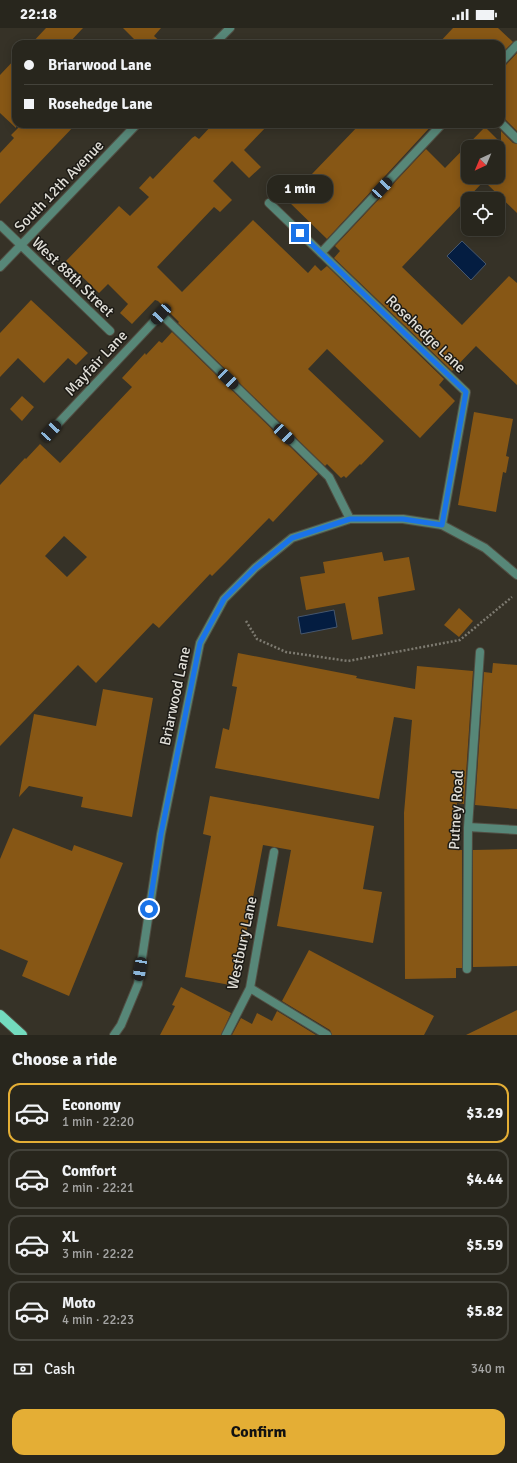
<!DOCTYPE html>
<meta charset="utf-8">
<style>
body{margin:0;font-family:Signika,sans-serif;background:#34322a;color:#f1f3f6;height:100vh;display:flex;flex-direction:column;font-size:15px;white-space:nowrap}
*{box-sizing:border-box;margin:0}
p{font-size:13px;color:#a5a5a4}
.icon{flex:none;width:22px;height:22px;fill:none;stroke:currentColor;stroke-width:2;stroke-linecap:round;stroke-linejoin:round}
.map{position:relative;height:1007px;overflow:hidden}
.side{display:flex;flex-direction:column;background:#28261d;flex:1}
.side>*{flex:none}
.banner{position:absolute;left:12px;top:12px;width:493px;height:88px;border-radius:12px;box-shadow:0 2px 10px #0003,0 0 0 1px #44433b;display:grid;align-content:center;height:88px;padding:0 12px;background:#28261d}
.needle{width:26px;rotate:224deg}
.controls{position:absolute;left:461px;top:112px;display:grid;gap:8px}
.controls a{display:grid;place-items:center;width:44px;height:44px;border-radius:8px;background:#28261d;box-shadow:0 2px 10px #0003,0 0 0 1px #44433b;font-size:20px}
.end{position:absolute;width:18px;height:18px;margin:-9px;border:5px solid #1a73e8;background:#fff;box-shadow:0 0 0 2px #fff}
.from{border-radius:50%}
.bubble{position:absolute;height:28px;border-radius:12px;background:#28261d;box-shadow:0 2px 10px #0003,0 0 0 1px #44433b;font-size:13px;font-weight:700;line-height:28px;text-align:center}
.car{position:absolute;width:12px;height:24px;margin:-12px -6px;border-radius:5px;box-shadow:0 0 3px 1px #0007;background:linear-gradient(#222 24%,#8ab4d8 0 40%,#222 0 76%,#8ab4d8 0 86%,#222 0)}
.banner b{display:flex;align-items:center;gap:14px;height:38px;font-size:15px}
.banner b+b{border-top:1px solid #44433b}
.banner i{width:10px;height:10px;background:#f1f3f6}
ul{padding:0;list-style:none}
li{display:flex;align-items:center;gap:12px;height:60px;margin:0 8px 6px;padding:0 4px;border:2px solid #44433b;border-radius:12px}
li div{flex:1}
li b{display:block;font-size:15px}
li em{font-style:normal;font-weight:700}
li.on{border-color:#e4ae35}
li>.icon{width:36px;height:36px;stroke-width:1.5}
h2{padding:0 12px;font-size:18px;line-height:48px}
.pay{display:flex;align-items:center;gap:10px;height:44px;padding:0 12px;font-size:15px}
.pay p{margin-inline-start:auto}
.action{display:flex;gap:8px;margin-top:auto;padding:8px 12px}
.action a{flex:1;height:46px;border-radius:12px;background:#e4ae35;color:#111;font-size:16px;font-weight:700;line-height:46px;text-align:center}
.status{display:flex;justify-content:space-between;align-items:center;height:28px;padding:0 20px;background:#28261d;direction:ltr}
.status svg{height:11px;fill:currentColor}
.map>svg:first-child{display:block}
.water{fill:#041d41;stroke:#46576e}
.building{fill:#875715;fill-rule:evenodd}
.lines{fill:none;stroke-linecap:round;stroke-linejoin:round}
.lane-casing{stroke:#514e43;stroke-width:10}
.street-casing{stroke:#514e43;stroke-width:10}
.primary-casing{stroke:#514e43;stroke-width:12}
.path{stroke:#7d7a70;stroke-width:2.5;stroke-dasharray:2 2;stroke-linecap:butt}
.lane{stroke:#578778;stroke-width:8}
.street{stroke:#578778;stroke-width:8}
.primary{stroke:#73dbbe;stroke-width:10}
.route{stroke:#1a73e8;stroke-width:5}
.labels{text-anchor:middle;stroke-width:3;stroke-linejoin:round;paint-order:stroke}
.street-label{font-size:15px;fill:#e0ded7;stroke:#1c1a15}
</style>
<div class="status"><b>22:18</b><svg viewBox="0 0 49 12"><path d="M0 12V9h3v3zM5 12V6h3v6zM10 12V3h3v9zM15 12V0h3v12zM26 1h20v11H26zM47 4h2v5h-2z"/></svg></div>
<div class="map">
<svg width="517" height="1007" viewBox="0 0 517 1007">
<rect width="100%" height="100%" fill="#363227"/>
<path class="water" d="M462 213 486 236 471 252 447 228Z
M334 582 337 599 301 606 298 589Z"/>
<path class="building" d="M46 0H83L68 16H31Z
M123 0H161L154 8 163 16H139Z
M453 0H498L513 14 501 26V16H438Z
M517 25V103L505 91 501 90V39L505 38Z
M16 30V100L0 85V47Z
M22 96H76L0 176V125L14 110 11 107Z
M213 96H269L244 122 261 139 249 150 232 133 213 153 232 172 220 184 214 179 157 239 182 264 253 192 308 245 315 237 321 243 327 238 444 351 439 357 455 373 420 410 327 321 308 341 384 413 361 437 360 436 346 450 344 448 341 450 327 436 325 438 178 295 179 294 158 273 155 272 132 296 120 285 128 276 108 256 99 265 66 233 119 178 130 188 149 169 139 160 150 148 153 151 192 110 195 108 199 111Z
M360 96H433L327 211 287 172Z
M485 99 501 115V103L513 115 517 116V185L484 153 402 239 462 297 509 248 517 255V357L476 318 452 343 334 230 340 223 335 218 426 121 445 140ZM468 119H498V149H468Z
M31 272 88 325 76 337 68 330 44 355 18 330 0 349V305Z
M172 304 318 446 273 494 269 490 227 533 212 548 210 546 159 600 153 595 96 655 78 637 0 718V457L25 430 26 431 40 416 60 435 132 359 122 350 145 325 146 327 159 313 162 315ZM64 508 87 529 67 549 45 528Z
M22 368 34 379 22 393 10 381Z
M474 384 513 391 506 428 509 429 506 445 503 444 496 484 458 477Z
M382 524 384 533 409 529 415 562 378 569 383 606 352 612 345 575 306 582 300 549 325 545 323 534Z
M459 580 473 593 459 609 444 597Z
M238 625 357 648 356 650 415 661 417 638 473 643 464 776 457 775 455 797V822H462V940H456V950L405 951 404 785 412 692 394 689 379 771 215 740 223 700 229 702 237 659 232 658Z
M493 635 517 637V781L475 777 484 644 492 645Z
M103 661 153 670 132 789 81 779 83 769 29 758 19 769 34 686 96 698Z
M210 768 374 798 363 861 382 864 373 915 277 898 291 822 263 817 236 958 185 949 211 808 203 806Z
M13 800 72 823 74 817 123 835 69 968 22 948 28 933 0 921V831Z
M517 821V938L473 939V822Z
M309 922 434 988 424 1007H332L330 1002 282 973Z
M181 959 231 985 221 1007H160L175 978 172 977Z
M517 982V1007H466Z
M277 983 316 1007H232L241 990 252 996 257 985 272 993Z"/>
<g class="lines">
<defs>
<path id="lane" d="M501 34 517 17
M501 95 517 111
M269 175 466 364 442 497
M321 225 442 96
M51 403 161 286 329 449 350 491
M468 799 517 802
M467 941 468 799 480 624
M250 960 327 1007
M226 1007 250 960 274 824"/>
<path id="street" d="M214 16 230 0
M0 197 110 303
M0 239 137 96
M114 1007 121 997 138 956 161 806 200 615 224 571 255 540 292 510 350 491H403L442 497 485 520 517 547"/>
<path id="primary" d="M0 987 22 1007"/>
</defs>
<use href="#lane" class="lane-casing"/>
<use href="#street" class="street-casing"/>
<use href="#primary" class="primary-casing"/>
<path class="path" d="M246 593 257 611 286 624 348 633 460 612 512 569"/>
<use href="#lane" class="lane"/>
<use href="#street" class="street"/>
<use href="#primary" class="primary"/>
</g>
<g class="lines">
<path class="route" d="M149 881 161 806 200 615 224 571 255 540 292 510 350 491H403L442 497 466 364 300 205"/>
</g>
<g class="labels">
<g class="street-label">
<text transform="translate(59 158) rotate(-46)" y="5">South 12th Avenue</text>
<text transform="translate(73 249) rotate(44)" y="5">West 88th Street</text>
<text transform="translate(426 306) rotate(44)" y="5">Rosehedge Lane</text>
<text transform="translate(96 335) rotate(-47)" y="5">Mayfair Lane</text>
<text transform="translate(175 668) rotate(-78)" y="5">Briarwood Lane</text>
<text transform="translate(456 782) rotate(-87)" y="5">Putney Road</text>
<text transform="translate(242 915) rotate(-78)" y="5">Westbury Lane</text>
</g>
</g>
</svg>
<div class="controls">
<a><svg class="needle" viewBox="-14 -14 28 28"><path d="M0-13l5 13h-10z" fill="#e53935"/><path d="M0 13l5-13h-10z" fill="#a5a5a4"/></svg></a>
<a><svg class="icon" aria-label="locate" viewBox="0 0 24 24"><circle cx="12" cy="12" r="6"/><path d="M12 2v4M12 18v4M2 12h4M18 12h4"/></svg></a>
</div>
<i class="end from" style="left:149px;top:881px"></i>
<i class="end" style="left:300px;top:205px"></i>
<div class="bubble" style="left:267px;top:147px;width:66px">1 min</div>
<i class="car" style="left:382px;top:160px;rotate:43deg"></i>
<i class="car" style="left:161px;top:286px;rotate:223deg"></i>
<i class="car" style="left:228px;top:351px;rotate:134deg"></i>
<i class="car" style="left:51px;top:403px;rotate:43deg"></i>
<i class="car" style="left:284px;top:406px;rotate:134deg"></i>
<i class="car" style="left:140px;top:941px;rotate:189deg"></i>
<div class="banner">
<b><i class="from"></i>Briarwood Lane</b>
<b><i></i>Rosehedge Lane</b>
</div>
</div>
<section class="side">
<h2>Choose a ride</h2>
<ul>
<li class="on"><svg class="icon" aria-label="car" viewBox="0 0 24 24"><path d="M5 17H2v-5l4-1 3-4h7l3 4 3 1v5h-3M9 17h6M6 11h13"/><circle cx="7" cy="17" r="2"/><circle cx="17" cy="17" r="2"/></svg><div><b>Economy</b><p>1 min · 22:20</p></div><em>$3.29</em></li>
<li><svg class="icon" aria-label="car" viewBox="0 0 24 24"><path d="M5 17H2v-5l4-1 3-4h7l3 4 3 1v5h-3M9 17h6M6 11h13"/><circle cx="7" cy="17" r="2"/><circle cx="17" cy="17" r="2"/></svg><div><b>Comfort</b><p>2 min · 22:21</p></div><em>$4.44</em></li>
<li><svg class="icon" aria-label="car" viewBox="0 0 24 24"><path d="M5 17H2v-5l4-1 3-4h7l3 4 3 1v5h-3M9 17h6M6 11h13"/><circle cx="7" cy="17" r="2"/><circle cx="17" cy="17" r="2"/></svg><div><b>XL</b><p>3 min · 22:22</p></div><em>$5.59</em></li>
<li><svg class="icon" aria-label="car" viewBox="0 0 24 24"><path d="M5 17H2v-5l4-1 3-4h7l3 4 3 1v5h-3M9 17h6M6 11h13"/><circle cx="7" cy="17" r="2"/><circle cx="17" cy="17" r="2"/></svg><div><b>Moto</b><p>4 min · 22:23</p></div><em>$5.82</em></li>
</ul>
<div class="pay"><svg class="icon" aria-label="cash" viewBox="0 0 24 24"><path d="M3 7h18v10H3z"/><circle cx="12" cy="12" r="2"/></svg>Cash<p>340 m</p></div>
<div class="action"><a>Confirm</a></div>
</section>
